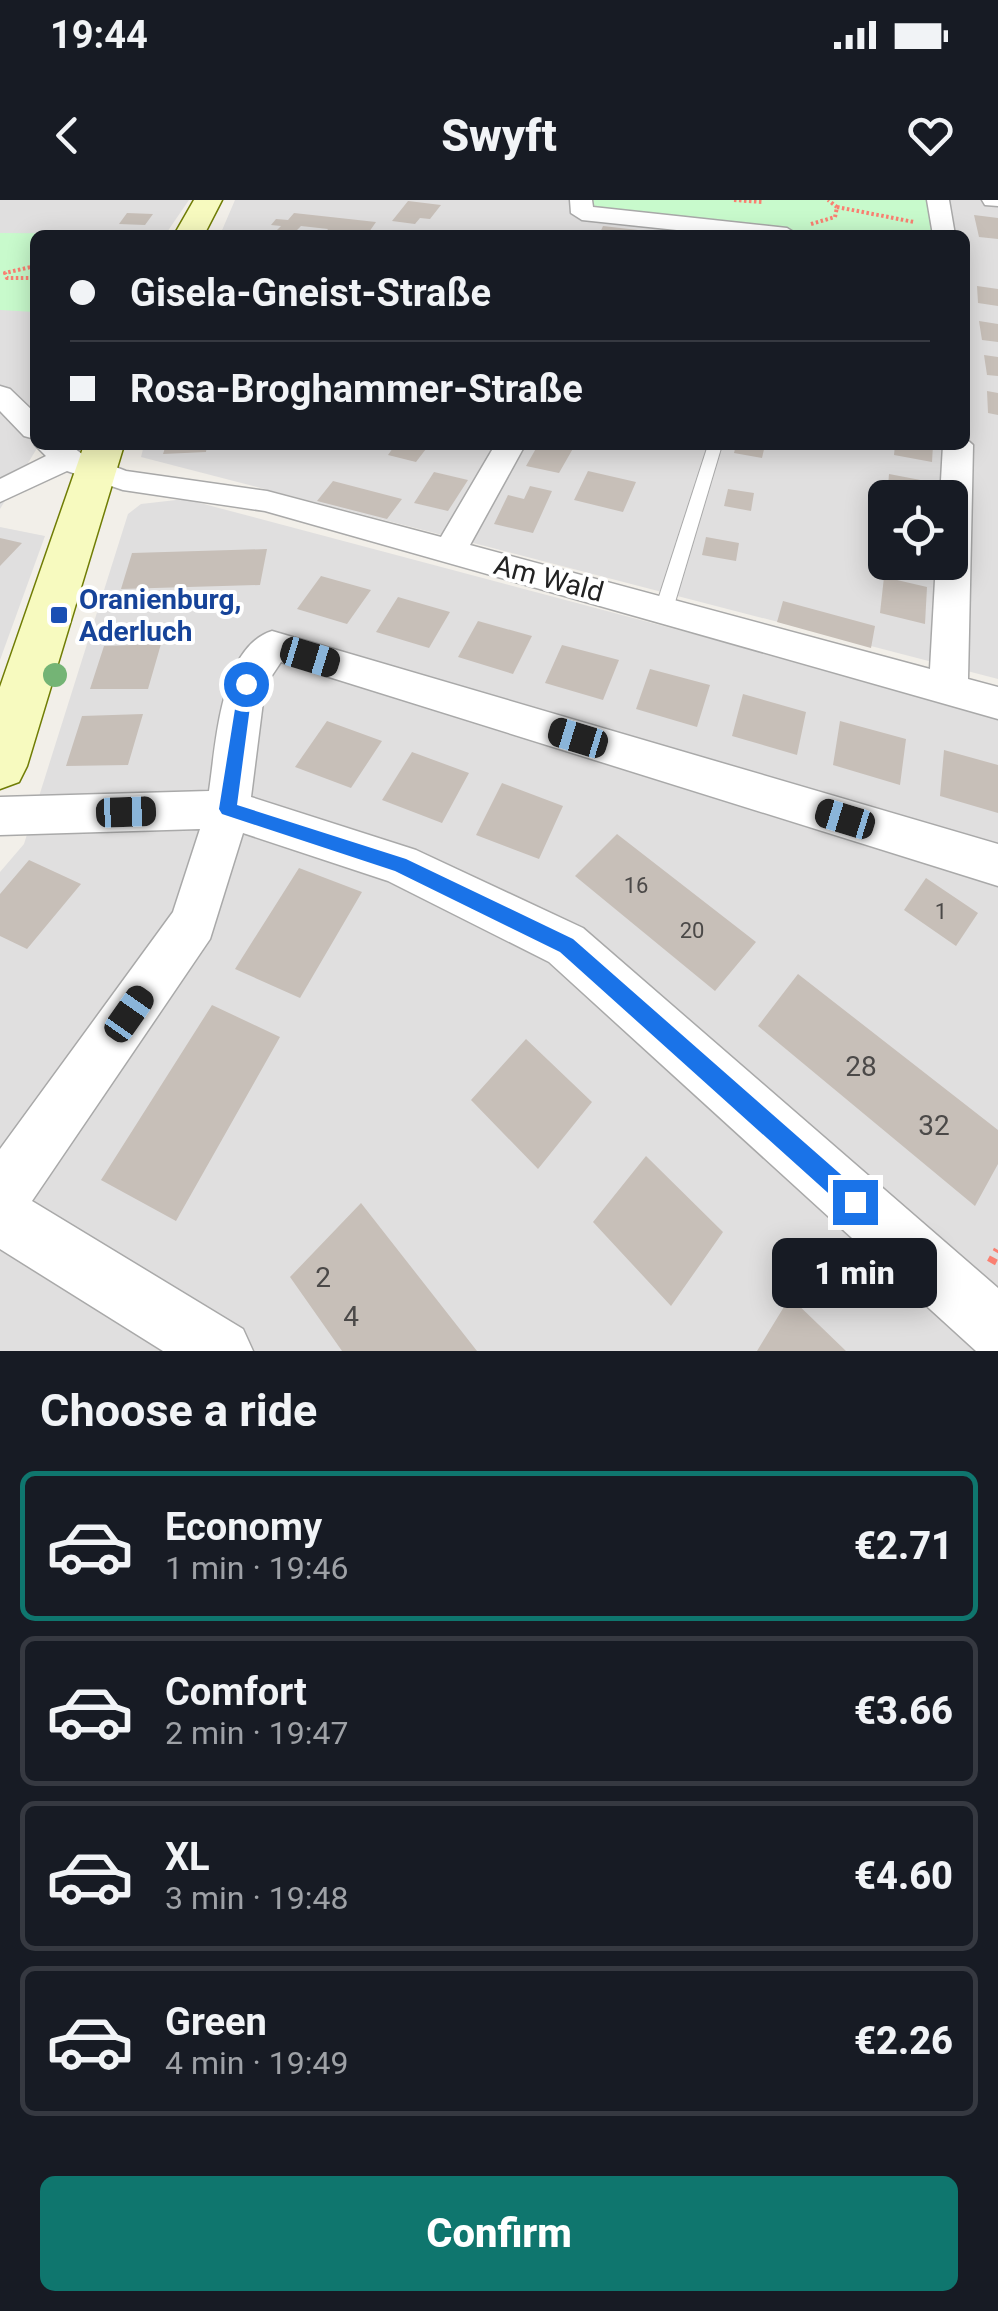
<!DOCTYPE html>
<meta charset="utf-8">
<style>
body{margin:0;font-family:Roboto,sans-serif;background:#20242c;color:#f1f3f6;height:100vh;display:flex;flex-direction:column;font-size:38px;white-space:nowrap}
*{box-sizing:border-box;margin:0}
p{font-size:32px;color:#9ea1a6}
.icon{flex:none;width:55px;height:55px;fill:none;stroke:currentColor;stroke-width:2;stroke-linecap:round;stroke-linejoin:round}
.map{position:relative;height:1151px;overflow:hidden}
.side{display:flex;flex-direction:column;background:#171b24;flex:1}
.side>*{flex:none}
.hud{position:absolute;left:30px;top:30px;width:940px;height:220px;border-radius:15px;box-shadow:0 5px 25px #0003;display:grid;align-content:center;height:220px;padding:0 40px;background:#171b24}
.controls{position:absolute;left:868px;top:280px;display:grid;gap:20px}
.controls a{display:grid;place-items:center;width:100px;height:100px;border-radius:15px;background:#171b24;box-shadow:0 5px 25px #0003;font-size:50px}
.end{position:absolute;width:45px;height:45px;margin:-22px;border:12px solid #1a73e8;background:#fff;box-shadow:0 0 0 5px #fff}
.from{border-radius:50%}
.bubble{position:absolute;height:70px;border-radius:15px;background:#171b24;box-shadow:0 5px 25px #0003;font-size:32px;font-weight:800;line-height:70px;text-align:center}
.car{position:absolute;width:30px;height:60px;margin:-30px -15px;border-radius:12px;box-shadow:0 0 8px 2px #0007;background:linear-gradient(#222 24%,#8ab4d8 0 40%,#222 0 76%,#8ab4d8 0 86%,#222 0)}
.hud b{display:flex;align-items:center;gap:35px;height:95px;font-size:38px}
.hud b+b{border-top:2px solid #363941}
.hud i{width:25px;height:25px;background:#f1f3f6}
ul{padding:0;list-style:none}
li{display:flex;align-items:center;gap:30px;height:150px;margin:0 20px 15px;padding:0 20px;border:5px solid #363941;border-radius:15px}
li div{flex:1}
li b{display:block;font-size:38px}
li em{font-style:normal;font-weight:800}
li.active{border-color:#0f766e}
li>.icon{width:90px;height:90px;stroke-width:1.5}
h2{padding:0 40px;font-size:45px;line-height:120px}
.cta{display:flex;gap:20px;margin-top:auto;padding:20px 40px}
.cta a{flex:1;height:115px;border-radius:15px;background:#0f766e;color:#fff;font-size:40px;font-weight:800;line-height:115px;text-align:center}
.status{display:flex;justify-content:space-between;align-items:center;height:70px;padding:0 50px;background:#171b24;direction:ltr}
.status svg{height:28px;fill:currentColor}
header{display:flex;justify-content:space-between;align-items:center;height:130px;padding:0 40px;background:#171b24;font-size:45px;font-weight:800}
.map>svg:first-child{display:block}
.residential{fill:#e0dfdf;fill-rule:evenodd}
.park{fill:#c8facc}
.building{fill:#c7bfb8}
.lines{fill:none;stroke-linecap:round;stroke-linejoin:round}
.lane-casing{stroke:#a9a9a9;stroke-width:2}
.street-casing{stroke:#a9a9a9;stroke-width:3}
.secondary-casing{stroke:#707d05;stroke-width:3}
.path-far1{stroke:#fa8072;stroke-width:4;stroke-dasharray:2.5 2.5;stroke-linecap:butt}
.path{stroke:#fa8072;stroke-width:9;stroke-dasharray:6 6;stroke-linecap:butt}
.lane{fill:#fff;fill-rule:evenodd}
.street{fill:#fff;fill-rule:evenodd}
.secondary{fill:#f7fabf;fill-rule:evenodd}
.tree{fill:#74b475}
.route{fill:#1a73e8}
.transit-dot{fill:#1a4fb4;stroke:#fff;stroke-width:4}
.labels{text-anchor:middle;stroke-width:8;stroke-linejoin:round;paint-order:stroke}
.number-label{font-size:22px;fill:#4b4948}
.street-label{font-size:28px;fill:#222;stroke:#fff}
.transit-label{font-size:28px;font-weight:bold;fill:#164399;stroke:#fff;text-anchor:start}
.near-number-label{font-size:28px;fill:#4b4948}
</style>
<div class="status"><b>19:44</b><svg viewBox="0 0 49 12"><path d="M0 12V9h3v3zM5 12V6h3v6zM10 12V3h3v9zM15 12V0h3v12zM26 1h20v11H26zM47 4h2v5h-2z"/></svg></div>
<header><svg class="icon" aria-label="back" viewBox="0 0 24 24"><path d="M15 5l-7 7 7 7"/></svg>Swyft<svg class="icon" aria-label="heart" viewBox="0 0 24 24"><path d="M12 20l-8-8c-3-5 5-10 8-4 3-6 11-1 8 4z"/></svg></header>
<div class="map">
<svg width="998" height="1151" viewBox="0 0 998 1151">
<rect width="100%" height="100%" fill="#f2efe9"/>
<path class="residential" d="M0 0H189L165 35H35V245H39L0 309Z
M235 0H998V479L141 257 144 245H965V35H220ZM885 298H950V362H885Z
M185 299 998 515V1151H0V672L24 644 128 314 141 304Z
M0 327 45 336 0 460Z"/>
<path class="park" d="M588 0H931L935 35H822L589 11Z
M0 33 166 34 35 35V112L0 110Z"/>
<path class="building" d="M408 1 441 5 430 19 420 18 415 24 392 21Z
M127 13 153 14 145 25 119 24Z
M294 13 376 22 367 35 325 33 328 29 301 26 295 32 277 30 281 26 271 25 276 19 288 20Z
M974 15 998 18V39L979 37Z
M603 26 638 30 636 35H599Z
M977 86 998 89V106L978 103Z
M979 121 998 124V142L982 140Z
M984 155 998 157V176L987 175Z
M987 191 998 193V215L988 213Z
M166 245H207L206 252 163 254Z
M395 245H429L416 262 388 255Z
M538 245H575L559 273 526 266Z
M736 245H765L762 258 734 253Z
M895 245H933L932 262 894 255Z
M588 271 636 282 623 312 574 300Z
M434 272 468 280 448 311 414 303Z
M889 274 931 282 930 298H887Z
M333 281 402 299 387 319 317 301Z
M530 286 552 291 533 333 494 324 508 295 524 299Z
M728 289 754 293 751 311 724 306Z
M706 337 739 343 736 361 702 355Z
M0 338 22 343 0 366Z
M267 349 260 385 121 389 132 353Z
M321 376 371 390 347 424 297 409Z
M884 377 927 387 925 424 880 413Z
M398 397 450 412 429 448 376 432Z
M783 401 875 426 871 448 777 422Z
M478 421 532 436 513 474 458 457Z
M161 444 148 489H90L104 446Z
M562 445 619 460 603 500 545 483Z
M650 469 710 485 697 527 636 509Z
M743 494 806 512 797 555 732 536Z
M143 514 128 565 66 566 82 516Z
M327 521 382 541 351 588 295 567Z
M840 521 906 539 900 585 833 565Z
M944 550 998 565V613L940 596Z
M412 552 469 573 442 623 382 600Z
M502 583 563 606 539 659 476 635Z
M617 634 756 742 715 791 575 676Z
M29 660 81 684 27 749 0 736V694Z
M299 668 362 692 300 798 235 769Z
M926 678 978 713 956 746 904 710Z
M798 774 998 930V964L975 1006 758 826Z
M212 805 280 837 176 1021 101 980Z
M526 839 592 902 538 969 471 900Z
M646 956 723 1032 671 1106 593 1022Z
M361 1003 477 1151H342L290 1077Z
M790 1097 846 1151H757Z"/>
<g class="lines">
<defs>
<path id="lane" d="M708 245H722L673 409 664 415 655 409Z"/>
<path id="street" d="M570 0H592L593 7 787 28 798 35H724L582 20 571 13Z
M927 0H949L955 35H933Z
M982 0H998V6L985 5Z
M0 186 10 189 35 213V239L24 236 0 211Z
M965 238 973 245 968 479 998 487V519L265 311 123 290 67 271 0 302V279L46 256 35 245H70L82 254 126 271 267 291 441 337 495 245H525L470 345 930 469 936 362H950V298H940L943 245H965Z
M272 431 998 644V686L281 462 265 486 251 597 416 650 583 728 998 1088V1151H976L549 762 388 681 243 633 210 739 32 1001 243 1129 253 1151H163L0 1049V949L173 712 200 629 0 635V597L209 591C216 545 220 447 272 431Z"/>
<path id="secondary" d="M194 0H222L204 35H174Z
M84 245H124L27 566 19 582 0 589V487Z"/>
</defs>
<use href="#lane" class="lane-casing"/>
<use href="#street" class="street-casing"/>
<use href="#secondary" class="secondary-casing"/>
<path class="path-far1" d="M734 0 762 2
M837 7 914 22
M811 24 835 17 837 7 828 0
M35 66 5 73 7 78H35"/>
<path class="path" d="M991 1063 998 1050"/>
<use href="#lane" class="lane"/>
<use href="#street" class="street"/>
<use href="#secondary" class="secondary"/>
</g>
<circle class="tree" cx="55" cy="475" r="12"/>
<path class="route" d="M246 478 253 484 237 605 406 659 573 739 863 994 866 1002 863 1010 855 1013 847 1010 560 752 395 671 222 614 219 609 239 484Z"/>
<rect class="transit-dot" x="49" y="405" width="20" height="20" rx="5"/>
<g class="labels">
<g class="number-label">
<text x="636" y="693">16</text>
<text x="941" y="719">1</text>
<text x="692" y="738">20</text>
</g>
<g class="street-label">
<text transform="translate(549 378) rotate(15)" y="10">Am Wald</text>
</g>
<g class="transit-label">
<text x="79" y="409">Oranienburg,<tspan x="79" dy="32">Aderluch</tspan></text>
</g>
<g class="near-number-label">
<text x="861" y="876">28</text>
<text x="934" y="935">32</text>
<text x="323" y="1087">2</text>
<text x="351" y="1126">4</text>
</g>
</g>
</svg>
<div class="controls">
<a><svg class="icon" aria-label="locate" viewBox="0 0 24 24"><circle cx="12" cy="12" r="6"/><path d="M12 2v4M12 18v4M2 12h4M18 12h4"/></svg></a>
</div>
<i class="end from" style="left:246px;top:484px"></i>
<i class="end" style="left:855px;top:1002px"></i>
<div class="bubble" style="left:772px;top:1038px;width:165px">1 min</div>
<i class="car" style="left:310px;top:457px;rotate:107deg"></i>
<i class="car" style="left:578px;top:538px;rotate:287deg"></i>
<i class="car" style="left:126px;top:612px;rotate:88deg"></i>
<i class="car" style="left:845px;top:619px;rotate:287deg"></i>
<i class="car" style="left:129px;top:814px;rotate:35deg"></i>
<div class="hud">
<b><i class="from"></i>Gisela-Gneist-Straße</b>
<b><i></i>Rosa-Broghammer-Straße</b>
</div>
</div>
<section class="side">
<h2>Choose a ride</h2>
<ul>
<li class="active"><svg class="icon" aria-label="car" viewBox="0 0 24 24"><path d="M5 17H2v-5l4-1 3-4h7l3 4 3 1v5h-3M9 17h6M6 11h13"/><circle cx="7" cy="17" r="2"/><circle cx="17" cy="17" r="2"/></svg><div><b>Economy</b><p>1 min · 19:46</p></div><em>€2.71</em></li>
<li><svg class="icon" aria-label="car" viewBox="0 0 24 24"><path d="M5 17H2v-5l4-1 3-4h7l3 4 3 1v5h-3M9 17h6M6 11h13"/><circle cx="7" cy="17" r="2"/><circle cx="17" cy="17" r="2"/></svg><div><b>Comfort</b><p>2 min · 19:47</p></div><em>€3.66</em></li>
<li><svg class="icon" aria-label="car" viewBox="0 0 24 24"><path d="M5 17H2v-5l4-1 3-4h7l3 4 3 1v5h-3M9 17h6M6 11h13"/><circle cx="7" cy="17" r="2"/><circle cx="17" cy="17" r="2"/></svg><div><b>XL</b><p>3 min · 19:48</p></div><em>€4.60</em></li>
<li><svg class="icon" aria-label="car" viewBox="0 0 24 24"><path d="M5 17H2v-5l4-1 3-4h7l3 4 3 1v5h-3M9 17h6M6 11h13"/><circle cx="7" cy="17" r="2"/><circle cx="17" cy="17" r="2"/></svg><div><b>Green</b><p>4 min · 19:49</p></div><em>€2.26</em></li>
</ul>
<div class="cta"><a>Confirm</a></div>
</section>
